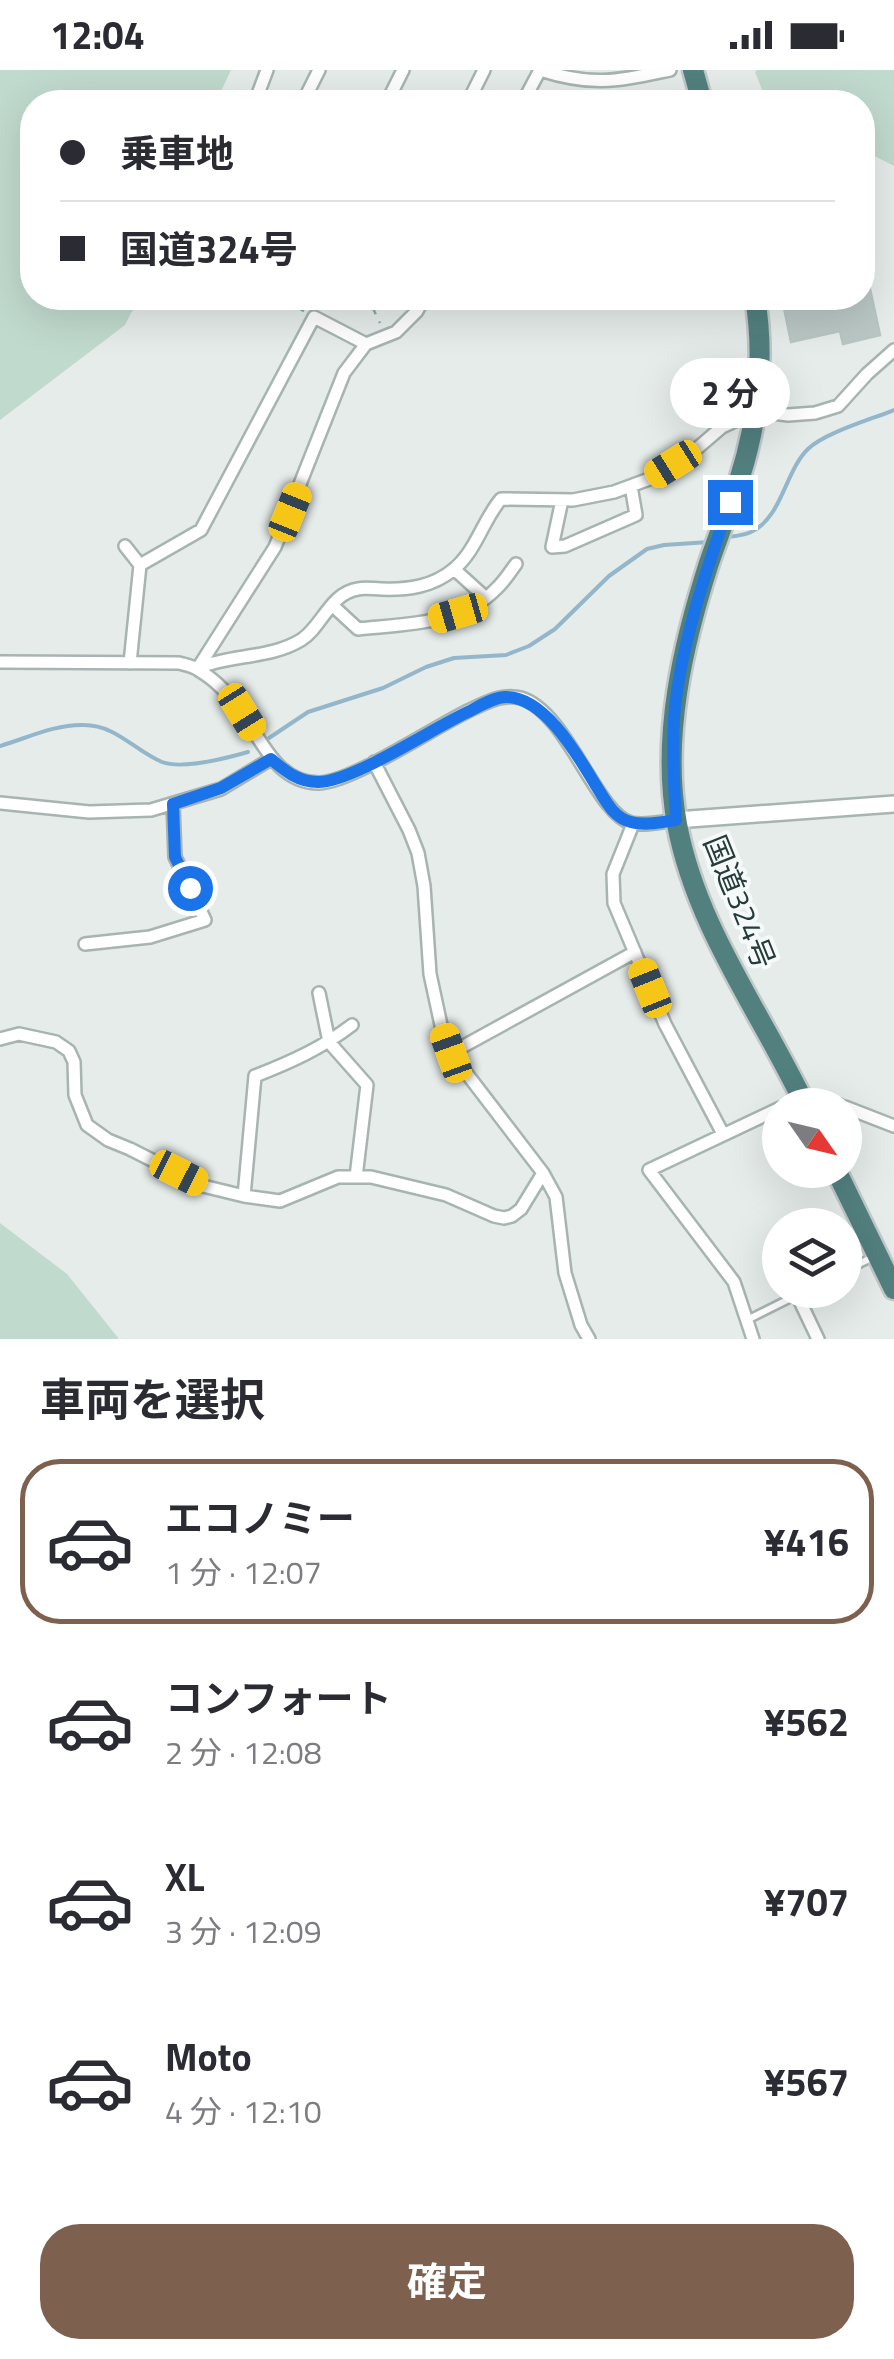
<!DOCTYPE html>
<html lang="ja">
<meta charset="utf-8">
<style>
body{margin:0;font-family:"Titillium Web","Noto Sans JP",sans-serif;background:#f7f7f7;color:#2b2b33;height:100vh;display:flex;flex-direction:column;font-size:38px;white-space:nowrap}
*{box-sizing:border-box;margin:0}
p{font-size:32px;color:#7c7c81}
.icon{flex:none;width:55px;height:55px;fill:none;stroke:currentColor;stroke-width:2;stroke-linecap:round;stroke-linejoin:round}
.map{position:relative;height:1269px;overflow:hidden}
.drawer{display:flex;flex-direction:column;background:#fff;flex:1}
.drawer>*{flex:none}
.hud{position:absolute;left:20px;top:20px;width:855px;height:220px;border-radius:40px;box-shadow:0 10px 40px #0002;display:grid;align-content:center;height:220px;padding:0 40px;background:#fff}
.needle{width:65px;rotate:124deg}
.controls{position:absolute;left:762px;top:1018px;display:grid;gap:20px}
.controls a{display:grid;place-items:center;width:100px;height:100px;border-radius:50%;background:#fff;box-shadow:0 10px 40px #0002;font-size:50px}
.end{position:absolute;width:45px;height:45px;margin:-22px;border:12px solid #1a73e8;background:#fff;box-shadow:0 0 0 5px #fff}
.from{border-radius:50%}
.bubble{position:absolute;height:70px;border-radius:35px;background:#fff;box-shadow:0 10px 40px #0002;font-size:32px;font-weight:700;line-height:70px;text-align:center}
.car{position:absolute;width:30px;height:60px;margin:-30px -15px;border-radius:12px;box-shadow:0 0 8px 2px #0007;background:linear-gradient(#f5c518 24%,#345 0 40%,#f5c518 0 76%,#345 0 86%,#f5c518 0)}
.hud b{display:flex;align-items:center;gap:35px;height:95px;font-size:38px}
.hud b+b{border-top:2px solid #e1e1e2}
.hud i{width:25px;height:25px;background:#2b2b33}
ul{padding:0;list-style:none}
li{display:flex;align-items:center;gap:30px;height:165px;margin:0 20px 15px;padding:0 20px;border:5px solid transparent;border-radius:40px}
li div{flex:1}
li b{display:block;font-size:38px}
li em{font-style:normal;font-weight:700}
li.current{border-color:#7d614e}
li>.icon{width:90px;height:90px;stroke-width:1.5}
h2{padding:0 40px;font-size:45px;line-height:120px}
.primary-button{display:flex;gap:20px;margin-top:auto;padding:20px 40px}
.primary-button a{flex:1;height:115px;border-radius:40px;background:#7d614e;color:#fff;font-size:40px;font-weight:700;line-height:115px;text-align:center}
.status{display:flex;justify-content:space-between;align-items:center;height:70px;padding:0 50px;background:#fff;direction:ltr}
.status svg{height:28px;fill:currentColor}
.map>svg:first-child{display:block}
.green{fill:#c0dacd}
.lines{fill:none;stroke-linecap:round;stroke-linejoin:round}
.stream{stroke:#94b6ca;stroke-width:4}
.building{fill:#bac7c4;stroke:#b8c5c2;stroke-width:2.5}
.service-casing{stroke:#a8b4b2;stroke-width:11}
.minor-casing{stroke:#a8b4b2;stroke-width:16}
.tertiary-casing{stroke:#a8b4b2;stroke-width:20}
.trunk-casing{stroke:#c2c8c8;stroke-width:25}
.path{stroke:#89aca8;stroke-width:2.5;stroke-dasharray:5 8;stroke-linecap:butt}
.service{stroke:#fff;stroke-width:6}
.minor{stroke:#fff;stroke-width:11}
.tertiary{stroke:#fff;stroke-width:15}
.trunk{stroke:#52807f;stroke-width:20}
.route{stroke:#1a73e8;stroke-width:12}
.labels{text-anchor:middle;stroke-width:8;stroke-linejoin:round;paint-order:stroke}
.street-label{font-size:30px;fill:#263c3b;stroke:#f5f9f8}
</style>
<div class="status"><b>12:04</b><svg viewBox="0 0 49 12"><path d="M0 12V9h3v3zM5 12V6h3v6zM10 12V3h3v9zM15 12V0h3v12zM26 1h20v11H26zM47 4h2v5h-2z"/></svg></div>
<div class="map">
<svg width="894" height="1269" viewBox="0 0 894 1269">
<rect width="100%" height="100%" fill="#e5ecea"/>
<path class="green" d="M0 0H231L216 32H32V228H139L125 255 0 350Z
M757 0H894V96L863 80 862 32H767L755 2Z
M0 1153 67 1204 119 1269H0Z"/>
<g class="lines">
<path class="stream" d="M728 467C736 466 745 465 751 462 782 448 785 401 808 379 824 363 872 349 894 340
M269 668 308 642 383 618 426 597 454 588 506 585 529 576 555 559 609 506 647 479 664 475 709 472
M0 676C27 668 56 654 84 655 116 655 135 681 162 692 183 700 227 688 248 682"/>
</g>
<path class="building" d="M867 205 880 265 843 274 840 261 791 272 782 228H862V206Z"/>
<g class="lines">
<defs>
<path id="service" d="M845 1201 875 1186
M747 1250 807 1220"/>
<path id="minor" d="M540 0C594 17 616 11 670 0
M255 32 267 0
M303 32 319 0
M387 32 403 0
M468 32 484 0
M523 32 540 0
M562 430 552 477 565 476 636 445 631 416
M125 476 140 495 130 593
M140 495 201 460 314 247 366 274
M454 499 486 528
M332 535 358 559C404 554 461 555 496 519 504 512 510 502 516 494
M0 592 179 593C186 595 194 596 200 601 217 611 232 628 243 644 262 672 278 713 319 713 353 712 434 657 470 640 486 633 502 623 521 628 567 642 596 743 631 753 644 756 662 752 676 750
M198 598C231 584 270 589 301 570 322 557 330 523 358 519 365 517 374 519 381 519 407 520 433 517 454 499 476 481 483 450 501 429L573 430 614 422 652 408 694 381 722 357 756 341 788 345 815 343 838 336 867 304 894 280
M198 598 275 477 344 303 366 274 396 262 417 241 424 228
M374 692 409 760 418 783 424 816 430 904 441 955 451 983 543 1103 556 1127 565 1203 581 1255 589 1269
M0 733 89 742 151 740 221 719 271 689
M633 754 613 804 614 833 665 954 723 1064
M85 874 150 867 205 850 175 787 173 734
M319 923 329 972 367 1015 356 1107
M0 969 19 964 56 972 69 981 74 992 75 1025 87 1055 108 1070 130 1079 203 1116 244 1126 280 1131 338 1107H371L446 1125 494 1146 504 1148 512 1146 521 1139 543 1103
M451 983 635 882
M787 1035 802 1028 840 1035
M845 1037 894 1056
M244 1126 255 1006C291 992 322 978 352 955
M797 1225 818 1269
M753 1269 734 1212 649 1100 780 1038"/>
<path id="tertiary" d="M676 750 894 734"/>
<path id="trunk" d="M693 0 702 32
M755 228C765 286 758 351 740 407 730 436 719 464 709 493 683 574 661 668 677 754 696 857 761 942 805 1035
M836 1100 894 1219"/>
</defs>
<use href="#service" class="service-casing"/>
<use href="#minor" class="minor-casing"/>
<use href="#tertiary" class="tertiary-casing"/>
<use href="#trunk" class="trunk-casing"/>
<path class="path" d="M277 228 304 241
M368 228 380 253"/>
<use href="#service" class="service"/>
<use href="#minor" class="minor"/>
<use href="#tertiary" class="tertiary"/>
<use href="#trunk" class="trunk"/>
</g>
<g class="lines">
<path class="route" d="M190 818 175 787 173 734 221 718 271 689C285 701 298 712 318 712 353 712 434 657 470 641 481 635 493 628 505 627 544 626 577 684 595 714 604 728 613 748 631 752 644 756 662 752 676 750 674 717 672 683 674 649 679 579 707 498 730 432"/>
</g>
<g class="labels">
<g class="street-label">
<text transform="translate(739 832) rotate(68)" y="10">国道324号</text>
</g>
</g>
</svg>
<div class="controls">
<a><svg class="needle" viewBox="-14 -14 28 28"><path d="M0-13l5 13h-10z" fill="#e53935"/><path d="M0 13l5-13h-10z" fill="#7c7c81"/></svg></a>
<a><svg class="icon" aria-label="layers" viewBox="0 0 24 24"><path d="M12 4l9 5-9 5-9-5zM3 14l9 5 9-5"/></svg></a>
</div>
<i class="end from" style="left:190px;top:818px"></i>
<i class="end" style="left:730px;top:432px"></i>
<div class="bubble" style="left:670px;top:288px;width:120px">2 分</div>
<i class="car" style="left:673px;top:394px;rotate:238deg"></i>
<i class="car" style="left:290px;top:442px;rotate:22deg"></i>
<i class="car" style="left:458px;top:543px;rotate:254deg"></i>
<i class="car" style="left:242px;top:642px;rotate:148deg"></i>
<i class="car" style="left:650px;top:918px;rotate:338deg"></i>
<i class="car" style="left:451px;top:983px;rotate:340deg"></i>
<i class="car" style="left:179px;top:1103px;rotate:117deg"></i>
<div class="hud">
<b><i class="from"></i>乗車地</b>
<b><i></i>国道324号</b>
</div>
</div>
<section class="drawer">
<h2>車両を選択</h2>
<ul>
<li class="current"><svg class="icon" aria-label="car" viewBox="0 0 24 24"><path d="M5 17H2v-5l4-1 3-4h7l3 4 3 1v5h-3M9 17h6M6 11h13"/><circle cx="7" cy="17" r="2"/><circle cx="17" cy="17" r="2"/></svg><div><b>エコノミー</b><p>1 分 · 12:07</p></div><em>¥416</em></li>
<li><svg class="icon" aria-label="car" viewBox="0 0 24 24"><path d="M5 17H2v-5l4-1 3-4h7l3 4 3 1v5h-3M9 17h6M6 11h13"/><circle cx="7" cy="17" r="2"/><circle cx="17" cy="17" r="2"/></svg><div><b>コンフォート</b><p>2 分 · 12:08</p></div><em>¥562</em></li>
<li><svg class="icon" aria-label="car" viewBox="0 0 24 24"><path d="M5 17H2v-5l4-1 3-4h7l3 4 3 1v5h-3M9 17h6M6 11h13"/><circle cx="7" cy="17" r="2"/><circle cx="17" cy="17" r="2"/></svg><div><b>XL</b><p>3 分 · 12:09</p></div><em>¥707</em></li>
<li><svg class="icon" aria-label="car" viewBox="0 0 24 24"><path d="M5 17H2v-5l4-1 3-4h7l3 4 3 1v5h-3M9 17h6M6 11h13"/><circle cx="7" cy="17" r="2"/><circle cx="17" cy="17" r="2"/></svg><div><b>Moto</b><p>4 分 · 12:10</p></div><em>¥567</em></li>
</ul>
<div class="primary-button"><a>確定</a></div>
</section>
